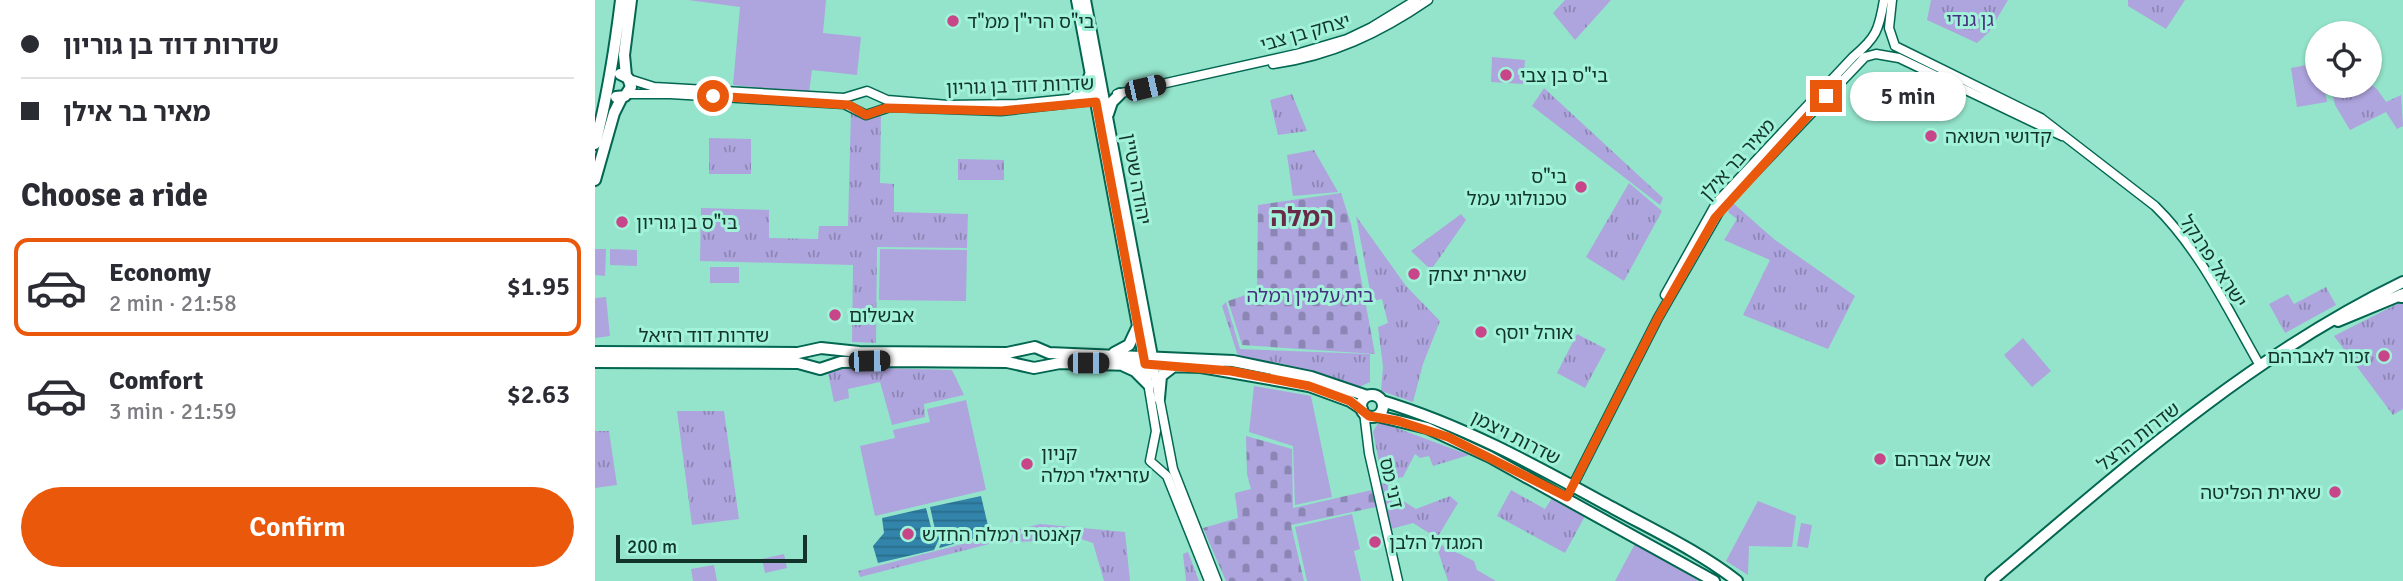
<!DOCTYPE html>
<meta charset="utf-8">
<style>
body{margin:0;font-family:Signika,"Noto Sans Hebrew",sans-serif;background:#f2f2f3;color:#2b2b33;height:100vh;display:flex;flex-direction:column;font-size:26px;white-space:nowrap}
*{box-sizing:border-box;margin:0}
p{font-size:23px;color:#7c7c81}
.icon{flex:none;width:38px;height:38px;fill:none;stroke:currentColor;stroke-width:2;stroke-linecap:round;stroke-linejoin:round}
.map{position:relative;flex:1;overflow:hidden}
.panel{display:flex;flex-direction:column;background:#fff;width:595px}
.panel>*{flex:none}
.guide{display:grid;align-content:center;height:154px;padding:0 21px;background:#fff}
.tools{position:absolute;left:1710px;top:21px;display:grid;gap:14px}
.tools a{display:grid;place-items:center;width:77px;height:77px;border-radius:50%;background:#fff;box-shadow:0 2px 5px #0004;font-size:35px}
.scale{position:absolute;left:21px;bottom:18px;width:191px;box-sizing:border-box;padding-left:7px;border:4px solid #12342b;border-top:0;font-size:19px;line-height:24px;white-space:nowrap;color:#12342b;-webkit-text-stroke:5px #a1f2d8;paint-order:stroke}
.end{position:absolute;width:32px;height:32px;margin:-16px;border:9px solid #ea580c;background:#fff;box-shadow:0 0 0 4px #fff}
.from{border-radius:50%}
.bubble{position:absolute;height:49px;border-radius:24px;background:#fff;box-shadow:0 2px 5px #0004;font-size:23px;font-weight:600;line-height:49px;text-align:center}
.car{position:absolute;width:21px;height:42px;margin:-21px -10px;border-radius:9px;box-shadow:0 0 5px 2px #0007;background:linear-gradient(#222 24%,#8ab4d8 0 40%,#222 0 76%,#8ab4d8 0 86%,#222 0)}
.guide b{display:flex;align-items:center;gap:24px;height:66px;font-size:26px}
.guide b+b{border-top:2px solid #e1e1e2}
.guide i{width:18px;height:18px;background:#2b2b33}
ul{padding:0;list-style:none}
li{display:flex;align-items:center;gap:21px;height:98px;margin:0 14px 10px;padding:0 7px;border:4px solid transparent;border-radius:14px}
li div{flex:1}
li b{display:block;font-size:26px}
li em{font-style:normal;font-weight:600}
li.active{border-color:#ea580c}
li>.icon{width:63px;height:63px;stroke-width:1.5}
h2{padding:0 21px;font-size:32px;line-height:84px}
.action{display:flex;gap:14px;margin-top:auto;padding:14px 21px}
.action a{flex:1;height:80px;border-radius:42px;background:#ea580c;color:#fff;font-size:28px;font-weight:600;line-height:80px;text-align:center}
main{display:flex;flex:1;min-height:0}
.map>svg:first-child{display:block}
.green{fill:#aea4de}
.cemetery{fill:url(#cemetery-stones)}
.park{fill:url(#park-tufts)}
.water{fill:url(#water-rules)}
.lines{fill:none;stroke-linecap:round;stroke-linejoin:round}
.minor-casing{stroke:#036651;stroke-width:11}
.major-casing{stroke:#036651;stroke-width:14}
.highway-casing{stroke:#036651;stroke-width:16}
.minor{stroke:#fff;stroke-width:8}
.major{stroke:#fff;stroke-width:10}
.highway{stroke:#fff;stroke-width:12}
.route{stroke:#ea580c;stroke-width:9}
.poi-dot{fill:#c94589;stroke:#a1f2d8;stroke-width:2.5}
.labels{text-anchor:middle;stroke-width:6;stroke-linejoin:round;paint-order:stroke}
.park-label{font-size:19px;fill:#46307f;stroke:#a1f2d8}
.poi-label{font-size:19px;fill:#12342b;stroke:#a1f2d8;text-anchor:start}
.street-label{font-size:19px;fill:#12342b;stroke:#a1f2d8}
.district-label{font-size:26px;font-weight:bold;fill:#692949;stroke:#a1f2d8}
</style>
<main>
<section class="panel">
<div class="guide">
<b><i class="from"></i>שדרות דוד בן גוריון</b>
<b><i></i>מאיר בר אילן</b>
</div>
<h2>Choose a ride</h2>
<ul>
<li class="active"><svg class="icon" aria-label="car" viewBox="0 0 24 24"><path d="M5 17H2v-5l4-1 3-4h7l3 4 3 1v5h-3M9 17h6M6 11h13"/><circle cx="7" cy="17" r="2"/><circle cx="17" cy="17" r="2"/></svg><div><b>Economy</b><p>2 min · 21:58</p></div><em>$1.95</em></li>
<li><svg class="icon" aria-label="car" viewBox="0 0 24 24"><path d="M5 17H2v-5l4-1 3-4h7l3 4 3 1v5h-3M9 17h6M6 11h13"/><circle cx="7" cy="17" r="2"/><circle cx="17" cy="17" r="2"/></svg><div><b>Comfort</b><p>3 min · 21:59</p></div><em>$2.63</em></li>
</ul>
<div class="action"><a>Confirm</a></div>
</section>
<div class="map">
<svg width="1808" height="581" viewBox="0 0 1808 581">
<defs>
<pattern id="cemetery-stones" width="16" height="16" patternUnits="userSpaceOnUse" patternTransform="scale(1.75)"><rect width="16" height="16" fill="#aea4de"/><path d="M2 7V4a2 2 0 0 1 4 0v3zM10 15v-3a2 2 0 0 1 4 0v3z" fill="#8c86b4"/></pattern>
<pattern id="park-tufts" width="24" height="20" patternUnits="userSpaceOnUse" patternTransform="scale(1.75)"><rect width="24" height="20" fill="#aea4de"/><path d="M3 7l-1-3M5 7V3M7 7l1-3M15 17l-1-3M17 17v-4M19 17l1-3" fill="none" stroke="#8c86b4"/></pattern>
<pattern id="water-rules" width="6" height="5" patternUnits="userSpaceOnUse" patternTransform="scale(1.75)"><rect width="6" height="5" fill="#3284aa"/><path d="M0 2.5h6" fill="none" stroke="#296d8b"/></pattern>
</defs>
<rect width="100%" height="100%" fill="#94e4cb"/>
<path class="green" d="M93 0H231L228 33 266 37 262 75 217 70 214 93 138 85 145 7Z
M897 57 930 60 928 84 896 82Z
M1722 63V86H1729L1732 102 1702 107 1696 68Z
M0 249H11L10 276 0 275Z
M15 249 42 250V266L15 265Z
M285 249 372 250 371 301 284 300Z
M115 267H144V283H115Z
M11 297 15 336 0 338V298Z
M1428 338 1456 371 1437 387 1409 355Z
M659 386 716 396 737 497 700 505 698 446 654 432Z
M371 400 391 490 280 516 265 446 300 438 298 430 335 422 332 409Z
M1163 501 1201 516 1197 547 1154 546 1153 575 1131 561Z
M757 514 765 549 759 551 766 581H712L700 527Z
M1206 523 1217 525 1213 548 1202 546Z
M1041 542 1104 581H1020Z
M189 554 192 568 170 573 167 559Z
M119 565 122 581H98L96 569Z"/>
<path class="cemetery" d="M746 193 756 224 780 354 647 345 633 301 662 291 663 205Z
M651 436 697 449 698 508 777 490 781 507 696 525 709 581H631L608 528 643 518 640 493 656 489 652 474Z"/>
<path class="park" d="M970 0H1016L980 40 958 13Z
M1336 0H1413L1394 32 1382 43 1332 20Z
M1533 0H1590L1571 29 1533 6Z
M1775 84 1782 89 1791 102 1806 95 1808 126 1802 129 1791 112 1755 130 1740 105 1736 86Z
M949 88 1068 198 1065 205 937 106Z
M697 94 712 131 683 135 675 100Z
M256 111 268 117 286 112 285 183 299 184V212L373 214 372 248 282 247 281 343 257 342 258 265 105 261 106 208 174 210V238L223 239 224 226H253Z
M114 138 156 139V174H114Z
M719 150 743 192 698 196 692 155Z
M363 159 409 160V180H363Z
M1034 183 1067 211 1029 281 991 257Z
M1138 203 1180 240 1260 296 1233 349 1148 315 1175 260 1129 240 1142 219 1133 212Z
M866 214 871 220 836 270 816 251Z
M761 216 811 286 845 321 828 364 818 402 786 391 788 367 783 327 793 323 787 299 777 301Z
M1731 287 1741 305 1690 333 1674 304 1693 294 1699 304Z
M1808 301V409L1798 415 1739 336Z
M631 302 645 349 775 354V382L762 388 688 364 643 356 627 306Z
M982 334 1011 349 990 388 962 373Z
M248 367 357 370 369 395 329 404 330 417 297 425 285 382 253 389 254 398 239 402 233 373Z
M82 411H129L144 519 97 525Z
M783 423 791 424 874 455 838 466 834 456 825 458 820 454 808 477 788 481 778 432Z
M0 431H14L22 485 0 488Z
M792 483 798 504 808 501 821 509 855 496 863 503 842 538 818 523 796 529 786 484Z
M916 490 950 509 957 498 990 516 970 553 902 516Z
M445 524 530 532 535 581H509L498 543 486 539 398 543 265 577 263 571Z
M840 542 879 561 882 570 901 581H853Z
M593 552 604 581H591L588 554Z"/>
<path class="water" d="M386 496 395 534 344 548 350 535 341 534 335 507Z
M331 508 338 535 345 537 339 550 283 563 278 546 289 533 287 518Z"/>
<g class="lines">
<defs>
<path id="minor" d="M1297 0 1294 28 1300 46
M1300 46 1446 118 1560 206C1605 250 1633 310 1664 364
M678 64C736 56 785 33 833 0
M34 79 59 87 249 98 272 91 292 100 353 105 423 104 503 96
M32 94H75L249 104 271 115 295 107 406 111 504 100
M522 94 701 54 752 39 777 27 821 0
M1070 295 1122 202 1258 57C1281 38 1284 30 1289 0
M550 364 561 431 555 461 572 476 614 581
M558 365 578 469 622 581
M769 412 774 453 803 581
M972 497 1063 318 1127 207 1270 57 1281 54 1304 58 1467 136"/>
<path id="major" d="M482 0 549 358
M490 0 558 362
M31 76 29 55 36 0
M21 97 30 96 36 87 33 78 25 74
M478 98 489 91 495 75
M513 114 517 102 525 94
M0 144C13 96 20 49 26 0
M0 180 19 113 27 97
M1743 321 1808 294
M0 352 203 353 226 348 264 352 412 353 440 347 454 353 638 361 716 377 772 396
M519 353 534 345 542 328
M0 362 203 363 225 369 246 362 299 361 412 362 439 368 465 363 606 367 714 386 755 401 767 409
M529 366 540 371 554 385
M766 406a11 11 0 1 1 22 0a11 11 0 1 1-22 0Z
M564 398 566 376 579 366
M787 401C870 426 943 467 1018 508 1060 531 1105 552 1142 581
M782 416 832 428 895 457 1119 581
M1396 581C1526 471 1653 357 1808 282"/>
<path id="highway" d="M1806 296H1808"/>
</defs>
<use href="#minor" class="minor-casing"/>
<use href="#major" class="major-casing"/>
<use href="#highway" class="highway-casing"/>
<use href="#minor" class="minor"/>
<use href="#major" class="major"/>
<use href="#highway" class="highway"/>
</g>
<g class="lines">
<path class="route" d="M118 96 254 105 271 115 291 108 406 111 501 102 550 364 636 371 714 386 755 401 774 416 803 421 853 437 972 497 1063 318 1120 218 1231 96"/>
</g>
<g class="poi-dot">
<circle cx="358" cy="21" r="7"/>
<circle cx="911" cy="75" r="7"/>
<circle cx="1336" cy="136" r="7"/>
<circle cx="986" cy="187" r="7"/>
<circle cx="27" cy="222" r="7"/>
<circle cx="819" cy="274" r="7"/>
<circle cx="240" cy="315" r="7"/>
<circle cx="886" cy="332" r="7"/>
<circle cx="1789" cy="356" r="7"/>
<circle cx="1285" cy="459" r="7"/>
<circle cx="432" cy="464" r="7"/>
<circle cx="1740" cy="492" r="7"/>
<circle cx="313" cy="534" r="7"/>
<circle cx="780" cy="542" r="7"/>
</g>
<g class="labels">
<g class="park-label">
<text x="1375" y="26">גן גנדי</text>
<text x="715" y="302">בית עלמין רמלה</text>
</g>
<g class="poi-label">
<text x="372" y="28">בי"ס הרי"ן ממ"ד</text>
<text x="925" y="82">בי"ס בן צבי</text>
<text x="1350" y="143">קדושי השואה</text>
<text x="972" y="183" text-anchor="end">בי"ס<tspan x="972" dy="22">טכנולוגי עמל</tspan></text>
<text x="41" y="229">בי"ס בן גוריון</text>
<text x="833" y="281">שארית יצחק</text>
<text x="254" y="322">אבשלום</text>
<text x="900" y="339">אוהל יוסף</text>
<text x="1775" y="363" text-anchor="end">זכור לאברהם</text>
<text x="446" y="460">קניון<tspan x="446" dy="22">עזריאלי רמלה</tspan></text>
<text x="1299" y="466">אשל אברהם</text>
<text x="1726" y="499" text-anchor="end">שארית הפליטה</text>
<text x="327" y="541">קאנטרי רמלה החדש</text>
<text x="794" y="549">המגדל הלבן</text>
</g>
<g class="street-label">
<text transform="translate(710 32) rotate(-16)" y="7">יצחק בן צבי</text>
<text transform="translate(425 85) rotate(-2)" y="7">שדרות דוד בן גוריון</text>
<text transform="translate(1142 159) rotate(-48)" y="7">מאיר בר אילן</text>
<text transform="translate(542 179) rotate(80)" y="7">יהודה שטיין</text>
<text transform="translate(1619 261) rotate(57)" y="7">ישראל פרנקל</text>
<text x="109" y="342">שדרות דוד רזיאל</text>
<text transform="translate(1543 436) rotate(-38)" y="7">שדרות הרצל</text>
<text transform="translate(921 437) rotate(27)" y="7">שדרות ויצמן</text>
<text transform="translate(797 483) rotate(77)" y="7">דני מס</text>
</g>
<g class="district-label">
<text x="707" y="226">רמלה</text>
</g>
</g>
</svg>
<div class="tools">
<a><svg class="icon" aria-label="locate" viewBox="0 0 24 24"><circle cx="12" cy="12" r="6"/><path d="M12 2v4M12 18v4M2 12h4M18 12h4"/></svg></a>
</div>
<div class="scale">200 m</div>
<i class="end from" style="left:118px;top:96px"></i>
<i class="end" style="left:1231px;top:96px"></i>
<div class="bubble" style="left:1255px;top:72px;width:116px">5 min</div>
<i class="car" style="left:550px;top:88px;rotate:77deg"></i>
<i class="car" style="left:274px;top:361px;rotate:89deg"></i>
<i class="car" style="left:493px;top:363px;rotate:90deg"></i>
</div>
</main>
